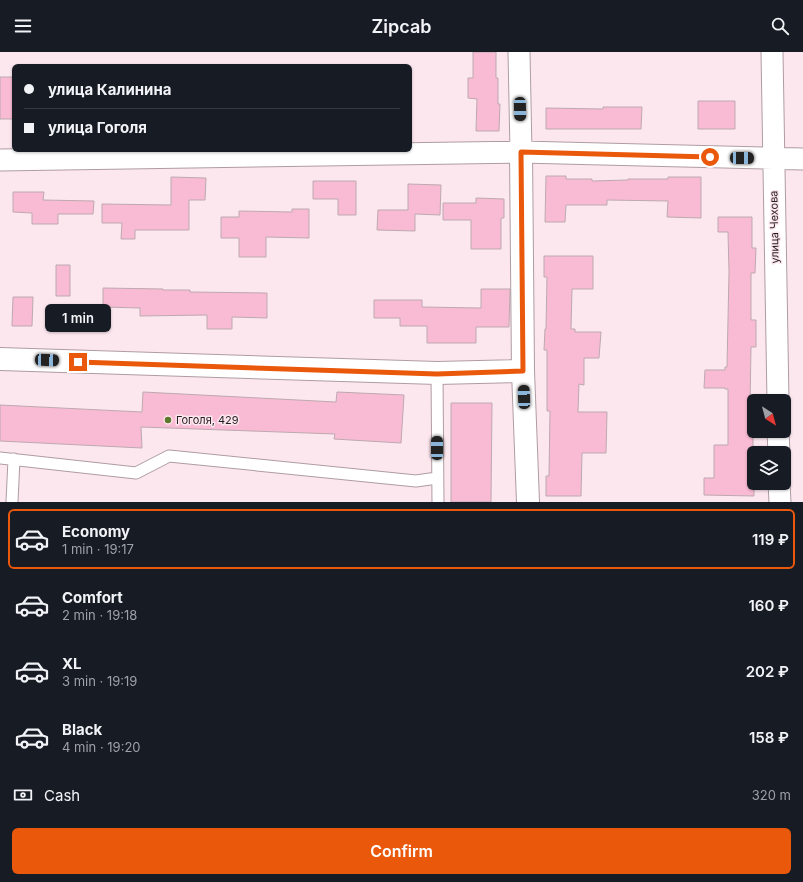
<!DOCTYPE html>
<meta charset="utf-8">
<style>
body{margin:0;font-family:Inter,sans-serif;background:#242831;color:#f1f3f6;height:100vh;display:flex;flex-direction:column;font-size:15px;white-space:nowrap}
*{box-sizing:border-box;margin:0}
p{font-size:13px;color:#9ea1a6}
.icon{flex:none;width:22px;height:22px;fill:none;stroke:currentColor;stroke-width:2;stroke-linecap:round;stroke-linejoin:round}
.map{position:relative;height:450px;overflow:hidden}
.panel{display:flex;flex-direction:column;background:#171b24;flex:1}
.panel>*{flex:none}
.hud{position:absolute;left:12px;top:12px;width:400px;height:88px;border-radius:6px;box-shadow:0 1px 3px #0004;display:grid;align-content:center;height:88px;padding:0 12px;background:#171b24}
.needle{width:26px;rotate:144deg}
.tools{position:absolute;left:747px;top:342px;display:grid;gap:8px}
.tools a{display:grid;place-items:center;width:44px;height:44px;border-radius:6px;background:#171b24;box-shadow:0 1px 3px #0004;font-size:20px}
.end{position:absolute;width:18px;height:18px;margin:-9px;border:5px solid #ea580c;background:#fff;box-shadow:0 0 0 2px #fff}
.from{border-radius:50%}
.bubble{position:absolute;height:28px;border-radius:6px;background:#171b24;box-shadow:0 1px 3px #0004;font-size:13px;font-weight:600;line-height:28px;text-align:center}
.car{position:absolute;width:12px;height:24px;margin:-12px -6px;border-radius:5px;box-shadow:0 0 3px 1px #0007;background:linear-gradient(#222 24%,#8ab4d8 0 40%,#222 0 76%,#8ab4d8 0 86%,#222 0)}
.hud b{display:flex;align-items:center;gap:14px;height:38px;font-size:15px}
.hud b+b{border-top:1px solid #363941}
.hud i{width:10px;height:10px;background:#f1f3f6}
ul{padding:7px 0 0;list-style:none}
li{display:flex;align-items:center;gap:12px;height:60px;margin:0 8px 6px;padding:0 4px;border:2px solid transparent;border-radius:6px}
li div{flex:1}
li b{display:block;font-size:15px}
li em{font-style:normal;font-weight:600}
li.active{border-color:#ea580c}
li>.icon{width:36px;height:36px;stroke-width:1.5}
.pay{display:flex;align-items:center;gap:10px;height:44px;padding:0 12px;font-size:15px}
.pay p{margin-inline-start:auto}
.cta{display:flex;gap:8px;margin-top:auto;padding:8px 12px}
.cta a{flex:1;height:46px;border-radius:6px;background:#ea580c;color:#fff;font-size:16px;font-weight:600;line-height:46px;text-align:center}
header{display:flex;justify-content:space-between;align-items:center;height:52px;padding:0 12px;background:#171b24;font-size:18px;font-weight:600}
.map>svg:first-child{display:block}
.building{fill:#f9bbd3;stroke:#bda9b0}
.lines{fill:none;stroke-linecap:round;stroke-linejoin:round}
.service-casing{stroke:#af9ca3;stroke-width:13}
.minor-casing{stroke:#af9ca3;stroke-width:23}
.tertiary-casing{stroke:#af9ca3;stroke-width:24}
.service{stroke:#fff;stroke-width:11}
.minor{stroke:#fff;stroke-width:21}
.tertiary{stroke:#fff;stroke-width:22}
.route{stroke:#ea580c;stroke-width:5}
.poi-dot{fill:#5c782d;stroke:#fce7ee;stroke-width:1.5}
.labels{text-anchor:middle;stroke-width:3;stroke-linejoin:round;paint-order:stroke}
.street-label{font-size:11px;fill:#241d20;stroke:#fce7ee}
.poi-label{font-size:11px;fill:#241d20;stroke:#fce7ee;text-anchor:start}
</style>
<header><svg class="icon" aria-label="menu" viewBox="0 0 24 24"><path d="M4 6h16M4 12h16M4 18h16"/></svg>Zipcab<svg class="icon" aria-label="search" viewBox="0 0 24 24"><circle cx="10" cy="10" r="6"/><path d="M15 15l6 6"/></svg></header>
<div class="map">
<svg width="803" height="450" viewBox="0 0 803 450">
<rect width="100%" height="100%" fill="#fce7ee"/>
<path class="building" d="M473 0H496V26H498V52H500L499 79H476L477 47 468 46V26H473Z
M0 25H14V67H0Z
M698 49H735V77H698Z
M603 55H642L641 77H546V56L603 57Z
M546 124H566V127H592V129L628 128V127H668V125H701V166L667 165 668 149 607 148V153H566L565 170H545Z
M171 125 206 126 205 148H189V178H135V187H121L122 171H102V152L171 153Z
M313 129H356V163H338V147H313Z
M408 132 441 133 440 163 415 162V179L377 178 378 158H408Z
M13 140H44L43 148 94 149 93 162H58V172H32V161L13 160Z
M476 146 504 147V166H501V197H471V168H443V151H476Z
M292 157H309V186L266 185V205H239V186H221V165H239V159L292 160Z
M718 165H752V196H756L755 221H751V268H756V295H751L750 352H753V426H754V444L704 443V426H714V393H728V337H725V336H704L705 318H725V315H727L729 220 728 180H718Z
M544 204H593V237H572L571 277H575V280H601L599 306H584V333L579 332 578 360H607L606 401H582L581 444H546V424H549L550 359H547V298H544L545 277H546L547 225H544Z
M56 213H70V244H56Z
M103 236 163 237V238H190V240L267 241V266L232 265V277H207V263L140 264V256L103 255Z
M481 237H510L509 275H476V291H427V274H400V266H374V248H422V255L481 256Z
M13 245H33L32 274H12Z
M143 340 336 350 337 340 404 343 401 391 334 387 335 382 141 375 142 396 0 389V353L142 360Z
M451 351H492L491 450H451Z"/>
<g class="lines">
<defs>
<path id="service" d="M437 321 438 450
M0 406 136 421 169 404 416 429 437 426
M12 450 14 407"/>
<path id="minor" d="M519 0 521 100
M772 0 778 349
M0 108 521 100 803 107
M778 379 779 401
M779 431 780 450"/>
<path id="tertiary" d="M521 100 523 319 528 450
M0 307 437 321 523 319"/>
</defs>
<use href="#service" class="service-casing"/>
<use href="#minor" class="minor-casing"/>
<use href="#tertiary" class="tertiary-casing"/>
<use href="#service" class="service"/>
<use href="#minor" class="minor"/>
<use href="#tertiary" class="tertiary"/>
</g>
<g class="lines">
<path class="route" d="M78 310 437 322 523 319 521 100 710 105"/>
</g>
<circle class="poi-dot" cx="168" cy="368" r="4"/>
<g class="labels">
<g class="street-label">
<text transform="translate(774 175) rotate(-91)" y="4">улица Чехова</text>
</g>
<g class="poi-label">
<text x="176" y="372">Гоголя, 429</text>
</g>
</g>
</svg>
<div class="tools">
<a><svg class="needle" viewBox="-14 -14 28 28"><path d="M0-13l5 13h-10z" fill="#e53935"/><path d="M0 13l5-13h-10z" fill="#9ea1a6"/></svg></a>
<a><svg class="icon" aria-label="layers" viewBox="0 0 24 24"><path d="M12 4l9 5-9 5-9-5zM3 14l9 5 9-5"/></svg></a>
</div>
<i class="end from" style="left:710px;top:105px"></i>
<i class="end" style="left:78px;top:310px"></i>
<div class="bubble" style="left:45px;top:252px;width:66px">1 min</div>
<i class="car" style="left:520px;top:57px;rotate:179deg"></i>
<i class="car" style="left:742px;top:106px;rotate:91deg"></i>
<i class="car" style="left:47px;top:308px;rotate:92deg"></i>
<i class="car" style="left:524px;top:345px;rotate:358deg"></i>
<i class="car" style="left:437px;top:396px;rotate:0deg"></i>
<div class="hud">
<b><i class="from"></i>улица Калинина</b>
<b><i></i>улица Гоголя</b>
</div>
</div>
<section class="panel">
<ul>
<li class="active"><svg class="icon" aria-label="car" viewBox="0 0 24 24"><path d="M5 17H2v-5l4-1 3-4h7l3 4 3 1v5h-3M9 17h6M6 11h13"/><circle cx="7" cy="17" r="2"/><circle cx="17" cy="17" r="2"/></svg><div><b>Economy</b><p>1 min · 19:17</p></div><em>119 ₽</em></li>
<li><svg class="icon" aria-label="car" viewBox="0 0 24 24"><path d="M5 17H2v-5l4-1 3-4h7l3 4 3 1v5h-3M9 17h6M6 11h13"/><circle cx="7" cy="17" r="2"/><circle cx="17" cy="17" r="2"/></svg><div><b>Comfort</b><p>2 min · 19:18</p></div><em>160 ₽</em></li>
<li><svg class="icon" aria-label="car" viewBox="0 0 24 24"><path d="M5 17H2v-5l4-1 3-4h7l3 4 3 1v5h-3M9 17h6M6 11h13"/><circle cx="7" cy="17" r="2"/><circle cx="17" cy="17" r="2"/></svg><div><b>XL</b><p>3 min · 19:19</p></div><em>202 ₽</em></li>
<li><svg class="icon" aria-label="car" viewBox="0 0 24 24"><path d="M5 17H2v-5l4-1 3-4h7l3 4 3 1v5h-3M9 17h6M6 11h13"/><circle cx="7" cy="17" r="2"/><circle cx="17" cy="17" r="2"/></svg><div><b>Black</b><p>4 min · 19:20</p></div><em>158 ₽</em></li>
</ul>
<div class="pay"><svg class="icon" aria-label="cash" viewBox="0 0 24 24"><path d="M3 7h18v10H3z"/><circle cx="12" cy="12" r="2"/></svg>Cash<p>320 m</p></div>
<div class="cta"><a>Confirm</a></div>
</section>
